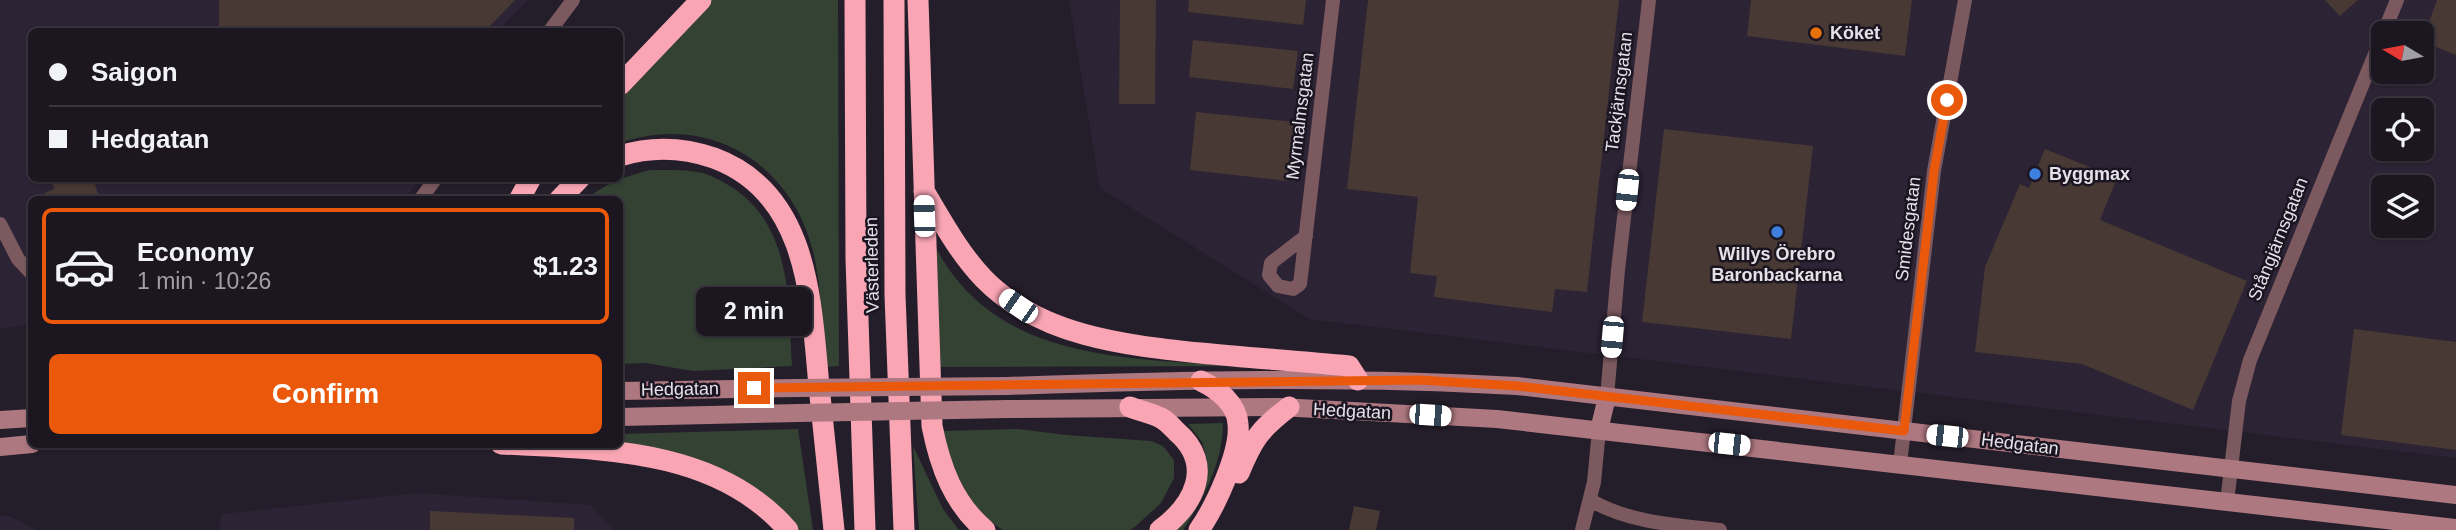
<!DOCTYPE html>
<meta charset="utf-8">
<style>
body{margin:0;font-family:Arial,sans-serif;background:#28232d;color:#f1f3f6;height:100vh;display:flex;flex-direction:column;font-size:26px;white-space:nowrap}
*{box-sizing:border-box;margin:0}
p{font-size:23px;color:#a09fa5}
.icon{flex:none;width:38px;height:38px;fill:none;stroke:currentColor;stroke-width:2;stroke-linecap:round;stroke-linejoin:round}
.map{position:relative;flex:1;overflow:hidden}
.sheet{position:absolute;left:28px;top:196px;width:595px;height:252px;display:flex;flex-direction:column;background:#1b1620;border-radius:10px;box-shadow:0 2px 5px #0004,0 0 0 2px #39353e}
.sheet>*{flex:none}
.top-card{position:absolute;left:28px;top:28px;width:595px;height:154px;border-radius:10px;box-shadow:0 2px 5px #0004,0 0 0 2px #39353e;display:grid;align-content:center;height:154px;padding:0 21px;background:#1b1620}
.needle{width:46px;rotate:280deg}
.tools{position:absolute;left:2371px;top:21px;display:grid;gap:14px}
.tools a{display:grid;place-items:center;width:63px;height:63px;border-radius:10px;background:#1b1620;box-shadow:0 2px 5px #0004,0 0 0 2px #39353e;font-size:35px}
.end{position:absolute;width:32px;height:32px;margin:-16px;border:9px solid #ea580c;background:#fff;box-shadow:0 0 0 4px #fff}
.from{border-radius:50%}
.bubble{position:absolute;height:49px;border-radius:10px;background:#1b1620;box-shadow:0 2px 5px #0004,0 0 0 2px #39353e;font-size:23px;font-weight:700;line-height:49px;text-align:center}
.car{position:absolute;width:21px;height:42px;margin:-21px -10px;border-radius:9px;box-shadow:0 0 5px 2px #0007;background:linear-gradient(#fff 24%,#345 0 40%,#fff 0 76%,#345 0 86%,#fff 0)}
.top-card b{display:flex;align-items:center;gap:24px;height:66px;font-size:26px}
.top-card b+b{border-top:2px solid #39353e}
.top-card i{width:18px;height:18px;background:#f1f3f6}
ul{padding:12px 0 0;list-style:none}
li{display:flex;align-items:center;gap:21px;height:116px;margin:0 14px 10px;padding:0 7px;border:4px solid #39353e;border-radius:10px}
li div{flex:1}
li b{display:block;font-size:26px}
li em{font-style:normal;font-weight:700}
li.active{border-color:#ea580c}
li>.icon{width:63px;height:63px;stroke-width:1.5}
.cta{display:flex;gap:14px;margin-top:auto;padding:14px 21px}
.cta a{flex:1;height:80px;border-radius:10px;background:#ea580c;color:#fff;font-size:28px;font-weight:700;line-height:80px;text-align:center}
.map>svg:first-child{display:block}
.built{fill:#2c2335;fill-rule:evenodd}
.green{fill:#334233}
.building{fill:#493934}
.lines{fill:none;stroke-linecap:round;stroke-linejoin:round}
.street{stroke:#7b595e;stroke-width:14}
.secondary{stroke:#ae7881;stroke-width:18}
.highway{stroke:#f9a5b4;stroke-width:21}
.secondary-bridge{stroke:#ae7881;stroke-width:18}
.route{stroke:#ea580c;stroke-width:9}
.food-dot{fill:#e8710a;stroke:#1b1521;stroke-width:2.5}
.shop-dot{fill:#3f7fe0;stroke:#1b1521;stroke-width:2.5}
.labels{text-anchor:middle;stroke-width:5;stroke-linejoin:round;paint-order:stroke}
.poi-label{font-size:18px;font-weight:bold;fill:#e5e1e9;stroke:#1b1521;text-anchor:start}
.street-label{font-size:18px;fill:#e5e1e9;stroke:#1b1521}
</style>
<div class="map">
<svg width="2456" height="530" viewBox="0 0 2456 530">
<rect width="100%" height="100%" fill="#241e2a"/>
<path class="built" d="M0 0H529L497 31 32 32V178L421 179 404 199 32 200 31 324 0 329Z
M1069 0H2456V458L1309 319 1100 188ZM2384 33H2422V72H2384ZM2384 110H2422V149H2384ZM2384 187H2422V226H2384Z
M418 493 590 505 615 530H218L222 514Z
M0 516H10L37 530H0Z"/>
<path class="green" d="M711 0H838L839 366 824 367C822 329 822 288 813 251 790 161 707 113 620 143V99L663 55Z
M650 170C667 170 686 169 703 173 715 177 726 183 736 190 793 231 788 304 792 366L693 371 645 363 620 364V200L586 199C605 184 626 176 650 170Z
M935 246C994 360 1120 357 1231 366L939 367Z
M1223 423C1223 462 1204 498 1183 530H1175L1207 475V460L1202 442 1188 424Z
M798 429 813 530H797L790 522 620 444V434Z
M1019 429 1066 435 1151 441 1163 446 1174 460V478L1161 503 1136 526 1130 530H1003C968 509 952 469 943 431Z
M913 446 943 509 959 530H919Z"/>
<path class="building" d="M219 0H515L484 32H219Z
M1120 0H1156L1155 104H1119Z
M1189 0H1306L1303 25 1188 12Z
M1368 0H1619L1587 292 1555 289 1552 312 1434 297 1437 276 1410 273 1418 197 1347 189Z
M1751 0H1912L1905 56 1747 36Z
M2325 0H2358L2340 16Z
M2437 0H2456V55L2422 41Z
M1193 40 1298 51 1293 89 1189 77Z
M1196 112 1294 122 1287 181 1190 170Z
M1664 129 1813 146 1791 339 1642 322Z
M2045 149 2117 178 2100 220 2247 281 2193 410 2082 364 1975 352 1985 267 2020 184 2029 188Z
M51 178H93L100 200H30L54 189Z
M2354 329 2456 342V450L2341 435Z
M1354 506 1380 511 1376 530H1349Z
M430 511 574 518V530H430Z"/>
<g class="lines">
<path class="street" d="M549 32 573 0
M420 200 436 178
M0 224 18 259 32 274
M1306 236 1271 263 1269 275 1278 286 1293 289 1300 284 1301 276 1333 0
M1607 397 1618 270 1649 0
M1900 464 1934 171 1965 0
M1590 500C1630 523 1675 525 1720 530
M2227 502 2239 401 2250 360 2397 0
M1582 530 1594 482 1599 430"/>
<path class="secondary" d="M1007 386C1177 380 1348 376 1517 386L2456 495
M620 391 797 388
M1008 409 1280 407 1497 419 2456 528
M620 417 799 413
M0 420 32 418
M1599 430 1607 397
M0 447 32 444"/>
<path class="highway" d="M855 0 856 259 865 530
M894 0 895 295 904 530
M918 0 932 426C940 466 953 503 985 530
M620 85 701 0
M620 156C652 146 682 147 714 158 809 193 811 301 819 386 824 434 829 482 834 530
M924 191C942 221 959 253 984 279 1040 336 1124 345 1200 353 1250 358 1299 361 1349 366L1358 380
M519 200 531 178
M559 200 580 178
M1130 407C1140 411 1151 413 1161 418 1167 421 1172 427 1177 432 1215 465 1194 505 1160 530
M501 444C601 449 717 448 788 530
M1239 473C1253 439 1260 429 1289 407
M1199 530C1215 507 1241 452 1238 424 1237 404 1218 389 1201 381"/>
<path class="secondary-bridge" d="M797 388 1007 386
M799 413 1008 409"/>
</g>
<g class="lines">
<path class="route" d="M754 388 1419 380 1517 386 1904 431 1934 171 1947 100"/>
</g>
<circle class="food-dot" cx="1816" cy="33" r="7"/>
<g class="shop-dot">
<circle cx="2035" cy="174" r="7"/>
<circle cx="1777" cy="232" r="7"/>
</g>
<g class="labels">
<g class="poi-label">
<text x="1830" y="39">Köket</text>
<text x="2049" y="180">Byggmax</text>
<text x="1777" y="260" text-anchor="middle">Willys Örebro<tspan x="1777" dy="21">Baronbackarna</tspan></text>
</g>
<g class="street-label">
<text transform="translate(1619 92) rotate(-83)" y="6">Tackjärnsgatan</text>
<text transform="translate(1300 116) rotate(-83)" y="6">Myrmalmsgatan</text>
<text transform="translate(1908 229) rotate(-83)" y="6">Smidesgatan</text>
<text transform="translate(2278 239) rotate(-68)" y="6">Stångjärnsgatan</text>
<text transform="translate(872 265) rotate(-91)" y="6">Västerleden</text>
<text transform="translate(680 389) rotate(-1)" y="6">Hedgatan</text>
<text transform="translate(1352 411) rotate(3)" y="6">Hedgatan</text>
<text transform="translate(2020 444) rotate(7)" y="6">Hedgatan</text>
</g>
</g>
</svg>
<div class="tools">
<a><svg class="needle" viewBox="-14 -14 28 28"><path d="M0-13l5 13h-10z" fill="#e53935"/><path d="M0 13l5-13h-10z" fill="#a09fa5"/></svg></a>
<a><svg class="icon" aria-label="locate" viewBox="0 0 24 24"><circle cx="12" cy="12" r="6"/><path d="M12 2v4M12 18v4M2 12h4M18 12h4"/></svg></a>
<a><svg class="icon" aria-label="layers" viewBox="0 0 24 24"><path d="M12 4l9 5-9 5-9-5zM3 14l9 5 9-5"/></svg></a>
</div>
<i class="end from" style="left:1947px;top:100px"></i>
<i class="end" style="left:754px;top:388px"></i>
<div class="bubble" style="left:696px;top:287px;width:116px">2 min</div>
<i class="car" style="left:1627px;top:190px;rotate:186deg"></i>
<i class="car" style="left:924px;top:216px;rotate:358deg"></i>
<i class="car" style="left:1018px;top:306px;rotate:305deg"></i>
<i class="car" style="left:1612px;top:337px;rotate:185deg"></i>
<i class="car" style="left:1430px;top:415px;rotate:94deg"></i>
<i class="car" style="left:1947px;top:436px;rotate:276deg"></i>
<i class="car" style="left:1729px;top:444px;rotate:96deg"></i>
<div class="top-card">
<b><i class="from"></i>Saigon</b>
<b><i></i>Hedgatan</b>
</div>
<section class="sheet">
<ul>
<li class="active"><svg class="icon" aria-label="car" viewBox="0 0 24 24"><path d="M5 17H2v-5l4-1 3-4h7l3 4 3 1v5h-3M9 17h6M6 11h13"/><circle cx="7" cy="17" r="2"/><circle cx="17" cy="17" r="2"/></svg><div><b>Economy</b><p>1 min · 10:26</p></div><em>$1.23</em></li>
</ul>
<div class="cta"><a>Confirm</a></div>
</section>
</div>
